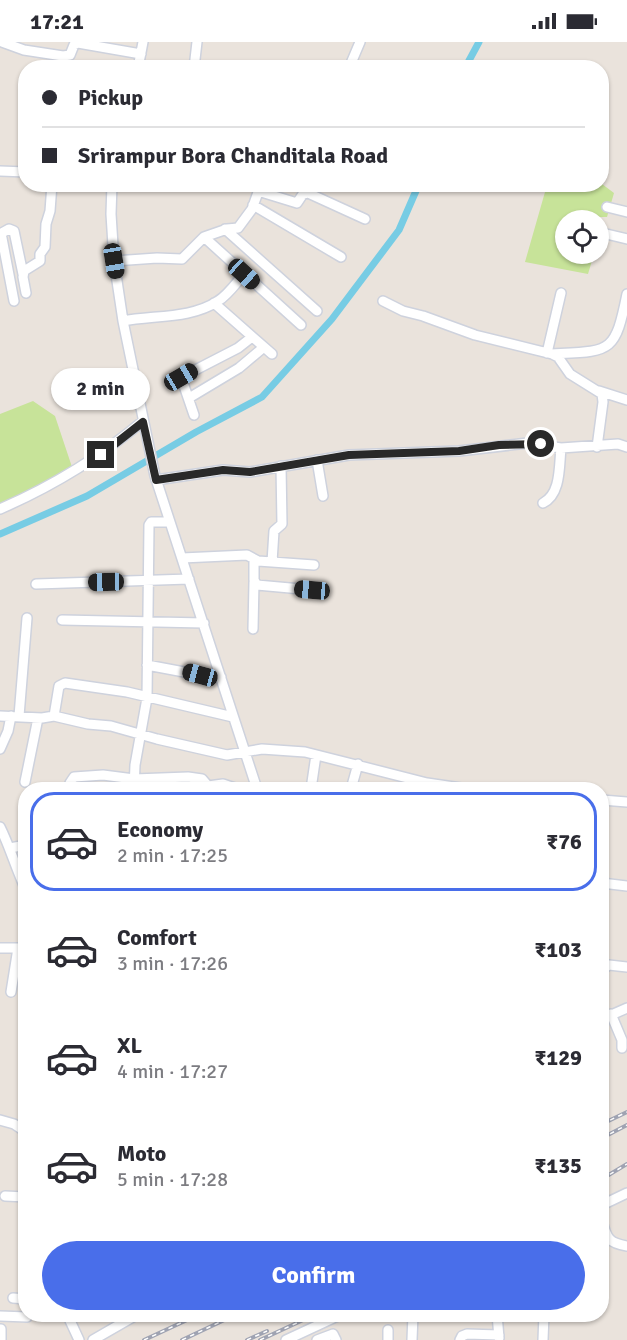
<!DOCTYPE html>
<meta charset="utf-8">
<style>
body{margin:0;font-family:Signika,sans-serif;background:#f2f2f3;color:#2b2b33;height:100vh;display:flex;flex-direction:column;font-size:22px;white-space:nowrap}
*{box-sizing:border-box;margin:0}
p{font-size:20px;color:#7c7c81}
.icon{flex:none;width:33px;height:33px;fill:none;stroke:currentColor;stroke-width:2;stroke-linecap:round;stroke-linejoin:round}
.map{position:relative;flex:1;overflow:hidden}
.sheet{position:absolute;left:18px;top:740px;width:591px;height:540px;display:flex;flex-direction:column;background:#fff;border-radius:24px;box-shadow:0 2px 4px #0004}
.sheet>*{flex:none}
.top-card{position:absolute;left:18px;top:18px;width:591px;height:132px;border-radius:24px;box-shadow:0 2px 4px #0004;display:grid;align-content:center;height:132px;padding:0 24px;background:#fff}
.fabs{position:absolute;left:555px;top:168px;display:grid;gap:12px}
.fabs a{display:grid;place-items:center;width:54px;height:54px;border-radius:50%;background:#fff;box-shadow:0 2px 4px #0004;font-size:30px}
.end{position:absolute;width:27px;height:27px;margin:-14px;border:8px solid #292929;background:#fff;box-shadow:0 0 0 3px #fff}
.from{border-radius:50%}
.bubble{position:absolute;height:42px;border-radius:21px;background:#fff;box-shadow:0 2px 4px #0004;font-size:20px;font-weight:800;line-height:42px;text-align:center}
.car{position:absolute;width:18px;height:36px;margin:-18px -9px;border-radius:8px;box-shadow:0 0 4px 2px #0007;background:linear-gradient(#222 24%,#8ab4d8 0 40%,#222 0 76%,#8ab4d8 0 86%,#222 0)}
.top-card b{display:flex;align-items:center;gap:21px;height:57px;font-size:22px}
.top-card b+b{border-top:2px solid #e1e1e2}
.top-card i{width:15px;height:15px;background:#2b2b33}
ul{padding:10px 0 0;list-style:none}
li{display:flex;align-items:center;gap:18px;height:99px;margin:0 12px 9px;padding:0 12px;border:3px solid transparent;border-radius:24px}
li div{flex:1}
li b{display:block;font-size:22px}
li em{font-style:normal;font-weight:800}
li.current{border-color:#496eea}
li>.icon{width:54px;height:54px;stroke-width:1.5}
.button{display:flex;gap:12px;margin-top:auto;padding:12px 24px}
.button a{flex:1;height:69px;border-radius:36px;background:#496eea;color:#fff;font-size:24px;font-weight:800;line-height:69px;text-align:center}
.status{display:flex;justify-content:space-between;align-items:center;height:42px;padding:0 30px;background:#fff;direction:ltr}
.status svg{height:16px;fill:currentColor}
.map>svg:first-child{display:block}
.pitch{fill:#c7e399}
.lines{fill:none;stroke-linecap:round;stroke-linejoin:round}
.canal{stroke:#77cce4;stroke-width:7}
.minor-casing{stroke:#ced2dd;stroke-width:12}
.minor{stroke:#fff;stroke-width:9}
.rail-casing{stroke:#9fa3b2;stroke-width:4}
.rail{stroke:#fff;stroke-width:1.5;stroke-dasharray:4.5;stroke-linecap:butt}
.route{stroke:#292929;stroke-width:8}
</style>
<div class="status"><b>17:21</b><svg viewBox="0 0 49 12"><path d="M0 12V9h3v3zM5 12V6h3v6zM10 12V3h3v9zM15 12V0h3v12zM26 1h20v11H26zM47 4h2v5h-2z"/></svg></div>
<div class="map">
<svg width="627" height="1298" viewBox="0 0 627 1298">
<rect width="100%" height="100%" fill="#eae3dc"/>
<path class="pitch" d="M602 142 614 151 607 175H600L598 178H566V212H594L588 232 525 220 547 143Z
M33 359 55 374 72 425 0 466V372Z"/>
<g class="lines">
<path class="canal" d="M465 26 479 0
M0 492 87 454 196 390 262 355 332 277 399 188 419 142"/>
<defs>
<path id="minor" d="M2 0 24 8 63 14 70 13 74 3 78 1 141 12
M138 26 143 0
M194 26 197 0
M349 26 360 0
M0 129 26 130
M112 142 111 172 114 219 123 279 155 434 257 747
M258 149 297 161 303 152 308 151 365 177
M253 163 341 215
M607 165 627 170
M225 187 317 269
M598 190 627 197
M0 192 9 187 14 189 23 232
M0 193 2 196 14 259
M204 195 301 283
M114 219 157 216 182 217 204 195 227 187 238 186 252 167 261 142
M26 251 23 235 24 229 40 219V212L45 205 46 182 50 169 52 142
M383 259 403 269 423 274 475 293 552 312 558 315 570 332 602 352 603 360 597 405
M214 261 272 312
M123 279C154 273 191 277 218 259 228 253 236 241 244 232
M547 311 561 251
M552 312C611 309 615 312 627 252
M181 335 194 373
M174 339 238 306 252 295
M599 349 627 358
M189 356 239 326 264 305
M317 418 323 454
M156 438 223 428 250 430 349 413 459 409 528 401 561 406 618 402 627 405
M543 461C561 452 559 425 561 406
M0 467C53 444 99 416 143 379
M182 516 247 513 258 519 314 523
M254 518V538L257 543 312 548
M272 520 274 489 282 482 281 424
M36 542 189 537
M62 578 204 581
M253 587 254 540
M147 623 200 633 221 635
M0 674 42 676 54 674 59 644 65 641 127 650 233 675
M19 674 27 576
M54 674 88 682 111 684 157 697 227 713 262 707 305 710 427 741 468 747
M0 707 8 689 11 674
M25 740 38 676
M70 747V741L74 735 103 733 134 737 188 735 202 737 208 744 223 742 238 747
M134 747 135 723 147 656 149 483 151 480H170
M311 747 316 713
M351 747 358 722
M602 758 627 760
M0 785C10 805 16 827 26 848
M10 806 26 803
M602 841 627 844
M0 906H26
M602 935 603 927 609 923 627 925
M11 950 18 906
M611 972 622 998V1006
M602 977 627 966
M0 1078 14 1082 26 1090
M5 1154 26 1155
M25 1155 26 1169
M602 1163 627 1151
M602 1179C607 1197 609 1201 627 1204
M13 1256 26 1257
M67 1272 79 1298
M497 1272 499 1296
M0 1274 27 1275
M1 1298V1287
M93 1298 138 1272
M286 1298 342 1272
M317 1298 333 1292 336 1298
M388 1298V1288
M412 1298 413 1272
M460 1298 462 1294 467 1292 499 1293
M543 1298 544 1272"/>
</defs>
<use href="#minor" class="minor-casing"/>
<use href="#minor" class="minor"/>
<defs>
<path id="rail" d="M602 1082 627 1070
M602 1096 627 1083
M602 1137 627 1122
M144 1298 200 1272
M182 1298 237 1272
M247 1298 267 1289
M260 1298 316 1272"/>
</defs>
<use href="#rail" class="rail-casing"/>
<use href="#rail" class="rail"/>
</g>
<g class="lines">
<path class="route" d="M101 413 143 380 156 438 223 428 250 430 349 413 459 409 499 403 541 402"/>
</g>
</svg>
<div class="fabs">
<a><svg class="icon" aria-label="locate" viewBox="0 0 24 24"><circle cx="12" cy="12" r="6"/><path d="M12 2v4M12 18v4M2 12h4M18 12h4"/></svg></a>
</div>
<i class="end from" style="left:541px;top:402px"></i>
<i class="end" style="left:101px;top:413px"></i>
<div class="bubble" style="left:51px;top:326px;width:99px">2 min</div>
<i class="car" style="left:114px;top:219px;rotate:171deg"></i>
<i class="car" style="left:244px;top:232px;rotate:132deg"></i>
<i class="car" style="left:181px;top:335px;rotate:60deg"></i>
<i class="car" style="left:106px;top:540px;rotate:269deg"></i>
<i class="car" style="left:312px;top:548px;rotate:275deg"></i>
<i class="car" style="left:200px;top:633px;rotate:285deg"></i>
<div class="top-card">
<b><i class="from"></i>Pickup</b>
<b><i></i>Srirampur Bora Chanditala Road</b>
</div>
<section class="sheet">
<ul>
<li class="current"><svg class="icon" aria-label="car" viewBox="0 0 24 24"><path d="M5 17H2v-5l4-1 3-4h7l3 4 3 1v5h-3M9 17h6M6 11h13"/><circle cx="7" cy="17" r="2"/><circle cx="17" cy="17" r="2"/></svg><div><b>Economy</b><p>2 min · 17:25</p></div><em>₹76</em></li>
<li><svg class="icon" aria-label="car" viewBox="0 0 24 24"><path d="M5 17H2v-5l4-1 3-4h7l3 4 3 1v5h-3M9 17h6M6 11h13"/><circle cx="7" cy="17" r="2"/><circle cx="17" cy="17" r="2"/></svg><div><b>Comfort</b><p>3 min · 17:26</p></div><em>₹103</em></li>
<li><svg class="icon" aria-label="car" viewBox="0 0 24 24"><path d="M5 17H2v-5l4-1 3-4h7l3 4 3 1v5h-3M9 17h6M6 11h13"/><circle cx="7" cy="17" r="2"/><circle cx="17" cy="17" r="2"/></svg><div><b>XL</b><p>4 min · 17:27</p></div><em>₹129</em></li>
<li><svg class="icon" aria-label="car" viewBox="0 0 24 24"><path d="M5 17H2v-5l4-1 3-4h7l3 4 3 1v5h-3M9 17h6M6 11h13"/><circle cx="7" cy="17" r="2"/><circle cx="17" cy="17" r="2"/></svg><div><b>Moto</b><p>5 min · 17:28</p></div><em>₹135</em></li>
</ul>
<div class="button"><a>Confirm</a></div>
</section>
</div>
